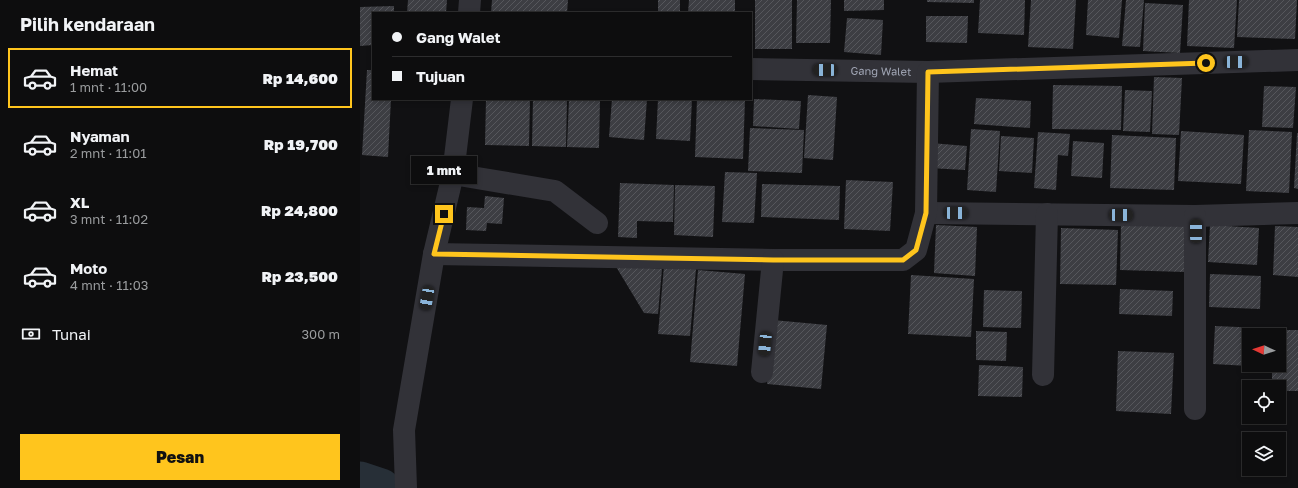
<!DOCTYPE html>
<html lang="id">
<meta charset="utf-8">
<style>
body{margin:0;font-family:"Golos Text",sans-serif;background:#161617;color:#f1f3f6;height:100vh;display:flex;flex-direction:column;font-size:15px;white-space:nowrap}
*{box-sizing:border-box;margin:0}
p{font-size:13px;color:#9a9c9e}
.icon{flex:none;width:22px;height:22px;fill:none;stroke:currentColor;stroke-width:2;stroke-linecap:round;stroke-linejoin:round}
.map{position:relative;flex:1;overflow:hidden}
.details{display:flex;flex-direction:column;background:#0d0d0e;width:360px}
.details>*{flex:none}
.guide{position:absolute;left:12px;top:12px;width:380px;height:88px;border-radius:0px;box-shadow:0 2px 6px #0003,0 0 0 1px #2d2d2e;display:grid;align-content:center;height:88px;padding:0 20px;background:#0d0d0e}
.needle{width:26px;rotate:274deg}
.tools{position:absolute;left:882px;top:328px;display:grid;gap:8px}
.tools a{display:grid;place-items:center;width:44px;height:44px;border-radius:0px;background:#0d0d0e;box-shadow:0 2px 6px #0003,0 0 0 1px #2d2d2e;font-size:20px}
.end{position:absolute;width:18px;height:18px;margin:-9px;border:5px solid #ffc51d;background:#111;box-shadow:0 0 0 2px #111}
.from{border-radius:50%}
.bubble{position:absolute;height:28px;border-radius:0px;background:#0d0d0e;box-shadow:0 2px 6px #0003,0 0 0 1px #2d2d2e;font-size:13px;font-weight:800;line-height:28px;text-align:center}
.car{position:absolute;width:12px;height:24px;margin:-12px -6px;border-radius:5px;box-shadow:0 0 3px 1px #0007;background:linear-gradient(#222 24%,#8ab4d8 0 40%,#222 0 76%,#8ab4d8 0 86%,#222 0)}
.guide b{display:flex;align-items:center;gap:14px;height:38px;font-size:15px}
.guide b+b{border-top:1px solid #2d2d2e}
.guide i{width:10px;height:10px;background:#f1f3f6}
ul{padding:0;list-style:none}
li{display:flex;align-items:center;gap:12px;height:60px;margin:0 8px 6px;padding:0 12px;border:2px solid transparent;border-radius:0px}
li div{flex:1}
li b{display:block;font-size:15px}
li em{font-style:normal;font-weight:800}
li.selected{border-color:#ffc51d}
li>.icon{width:36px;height:36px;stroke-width:1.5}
h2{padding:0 20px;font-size:18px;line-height:48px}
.pay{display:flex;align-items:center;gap:10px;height:44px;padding:0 20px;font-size:15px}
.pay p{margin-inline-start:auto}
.button{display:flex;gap:8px;margin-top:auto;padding:8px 20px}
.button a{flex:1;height:46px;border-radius:0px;background:#ffc51d;color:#111;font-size:16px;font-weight:800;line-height:46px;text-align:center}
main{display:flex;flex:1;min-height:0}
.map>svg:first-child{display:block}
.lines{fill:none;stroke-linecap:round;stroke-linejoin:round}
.river{stroke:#272f37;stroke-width:39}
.building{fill:url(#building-hatch)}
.minor{stroke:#323238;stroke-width:22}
.route{stroke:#ffc51d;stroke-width:5}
.labels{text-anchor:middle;stroke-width:3;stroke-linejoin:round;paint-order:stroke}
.street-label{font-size:11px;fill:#a1a6b5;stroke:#0c0c0e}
</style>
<main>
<section class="details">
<h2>Pilih kendaraan</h2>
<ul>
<li class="selected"><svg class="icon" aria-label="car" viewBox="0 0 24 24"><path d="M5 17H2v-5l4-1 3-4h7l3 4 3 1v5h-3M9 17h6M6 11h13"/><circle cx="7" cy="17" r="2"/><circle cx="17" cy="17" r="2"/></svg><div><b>Hemat</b><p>1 mnt · 11:00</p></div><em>Rp 14,600</em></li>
<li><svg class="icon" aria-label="car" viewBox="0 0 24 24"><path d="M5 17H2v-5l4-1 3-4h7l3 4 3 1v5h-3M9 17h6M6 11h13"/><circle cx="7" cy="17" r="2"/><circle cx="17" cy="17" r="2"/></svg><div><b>Nyaman</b><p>2 mnt · 11:01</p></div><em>Rp 19,700</em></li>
<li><svg class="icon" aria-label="car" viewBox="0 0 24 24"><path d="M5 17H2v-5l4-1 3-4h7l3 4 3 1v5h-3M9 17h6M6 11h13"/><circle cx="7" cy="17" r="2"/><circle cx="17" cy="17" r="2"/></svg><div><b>XL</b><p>3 mnt · 11:02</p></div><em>Rp 24,800</em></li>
<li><svg class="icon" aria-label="car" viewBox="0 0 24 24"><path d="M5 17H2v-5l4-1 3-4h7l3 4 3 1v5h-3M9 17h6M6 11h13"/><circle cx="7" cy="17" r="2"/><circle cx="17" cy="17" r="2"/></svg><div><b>Moto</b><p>4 mnt · 11:03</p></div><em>Rp 23,500</em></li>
</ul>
<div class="pay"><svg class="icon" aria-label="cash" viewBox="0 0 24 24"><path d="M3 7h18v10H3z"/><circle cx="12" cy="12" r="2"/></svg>Tunai<p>300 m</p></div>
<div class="button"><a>Pesan</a></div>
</section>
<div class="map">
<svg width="938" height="488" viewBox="0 0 938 488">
<defs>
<pattern id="building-hatch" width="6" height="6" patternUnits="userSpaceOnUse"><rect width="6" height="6" fill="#3d3e43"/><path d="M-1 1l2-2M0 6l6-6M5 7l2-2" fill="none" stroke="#56575c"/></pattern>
</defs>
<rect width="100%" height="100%" fill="#111113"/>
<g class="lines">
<path class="river" d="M0 481 21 488"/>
</g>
<path class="building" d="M48 0H87L86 13H47Z
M132 0H208L207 13H131Z
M298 0H320V13H298Z
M329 0H375V13H328Z
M395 0H432V49H395Z
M437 0H471L470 43H436Z
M484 0H524V10L484 11Z
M567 0H614V3L567 2Z
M620 0H665L664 35 618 33Z
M671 0H716L713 49 668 47Z
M728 0H762L759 38 726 35Z
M766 0H784L780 47 762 46Z
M829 0H877L874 48 827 46Z
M879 0H937L935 39 877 37Z
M785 3 823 5 820 53 783 51Z
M34 6V13H13V45L0 46V7Z
M566 16H608L607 43 566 42Z
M487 18 523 20 521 55 484 52Z
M7 70H13V99H31L28 157 2 155Z
M794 77 822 78 819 135 792 134Z
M693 85 762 86 761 130 692 129Z
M904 86 936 87 933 128 902 127Z
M765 90 792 91 790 132 763 131Z
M448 95 477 97 473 160 444 158Z
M616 98 671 101 670 128 614 124Z
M126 99H170L169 146 125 145Z
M173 99H207L206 147 172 146Z
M209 99H240L239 148 207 147Z
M252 99H287L284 140 249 137Z
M298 99H332L330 141 296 139Z
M337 99H385L383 159 335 157Z
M394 99 441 101 439 129 393 126Z
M390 128 444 130 442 173 388 171Z
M611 129 640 131 636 192 607 190Z
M889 130 932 132 929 193 886 191Z
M821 131 884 135 881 184 818 181Z
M678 132 710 134 708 156 698 155 696 190 674 188Z
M937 133H938V189L934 188Z
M752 135 816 138 814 190 750 188Z
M641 136 674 138 672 173 639 171Z
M713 141 744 143 742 178 711 176Z
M571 143 607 146 605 170 569 168Z
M365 172 397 173 394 223 362 222Z
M486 180 533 182 530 231 484 229Z
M260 183 314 185 313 222 277 221V238L258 237Z
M402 184 480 186 479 220 401 217Z
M315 185 355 186 353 237 314 235Z
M125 196 144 198 142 224 127 223 126 231 106 230 107 207 124 208Z
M761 223 826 225 824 272 760 270Z
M576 225 617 227 615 276 574 273Z
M850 225 899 228 897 265 848 262Z
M915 226 938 227V277L913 275Z
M701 228 758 230 756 285 700 284Z
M255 265 302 269 298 314 284 313Z
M304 266 336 269 330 336 298 334Z
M338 270 385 274 377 366 330 362Z
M850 274 901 276 900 309 849 307Z
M551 275 614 279 611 337 548 334Z
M760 289 813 291 812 316 759 314Z
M624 290 662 291 661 328 623 327Z
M413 320 467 325 461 389 407 384Z
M855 326 901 328 900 335H889V366L853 364Z
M914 330H938V391H919V387H912V365H919V335H913Z
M616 331 647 332 646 361 616 360Z
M758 351 814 353 811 414 756 411Z
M619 365 663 367 662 397 618 396Z"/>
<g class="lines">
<g class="minor">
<path d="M109 13 110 0"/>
<path id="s1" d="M391 69 568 72 938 60"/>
<path d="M93 174 195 191 237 223"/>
<path d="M566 213 835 216 938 213"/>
<path d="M74 254 413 260H543L556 250 566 213 568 72"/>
<path d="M402 372 413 260"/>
<path d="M683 375 687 214"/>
<path d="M835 409V216"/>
<path d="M46 488 44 430 74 254 93 174 102 99"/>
</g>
</g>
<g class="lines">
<path class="route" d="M84 214 74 254 413 260H543L556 250 566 213 568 72 846 63"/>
</g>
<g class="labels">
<g class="street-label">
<text dy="4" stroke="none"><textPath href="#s1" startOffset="130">Gang Walet</textPath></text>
</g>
</g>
</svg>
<div class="tools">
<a><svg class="needle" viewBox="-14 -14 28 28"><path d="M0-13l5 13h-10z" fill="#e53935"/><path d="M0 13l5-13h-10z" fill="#9a9c9e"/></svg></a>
<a><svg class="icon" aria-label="locate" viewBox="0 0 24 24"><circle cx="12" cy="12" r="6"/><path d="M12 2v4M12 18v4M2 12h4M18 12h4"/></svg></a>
<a><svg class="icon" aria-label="layers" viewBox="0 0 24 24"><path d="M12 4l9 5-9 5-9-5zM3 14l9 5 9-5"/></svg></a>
</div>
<i class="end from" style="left:846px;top:63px"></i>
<i class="end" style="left:84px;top:214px"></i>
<div class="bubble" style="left:51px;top:156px;width:66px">1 mnt</div>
<i class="car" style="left:876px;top:62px;rotate:89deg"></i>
<i class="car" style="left:465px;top:70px;rotate:271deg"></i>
<i class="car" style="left:596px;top:213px;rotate:91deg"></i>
<i class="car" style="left:761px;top:215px;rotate:91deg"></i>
<i class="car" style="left:836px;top:231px;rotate:0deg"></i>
<i class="car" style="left:67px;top:298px;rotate:190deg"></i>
<i class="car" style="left:405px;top:344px;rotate:186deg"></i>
<div class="guide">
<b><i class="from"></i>Gang Walet</b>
<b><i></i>Tujuan</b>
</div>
</div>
</main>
